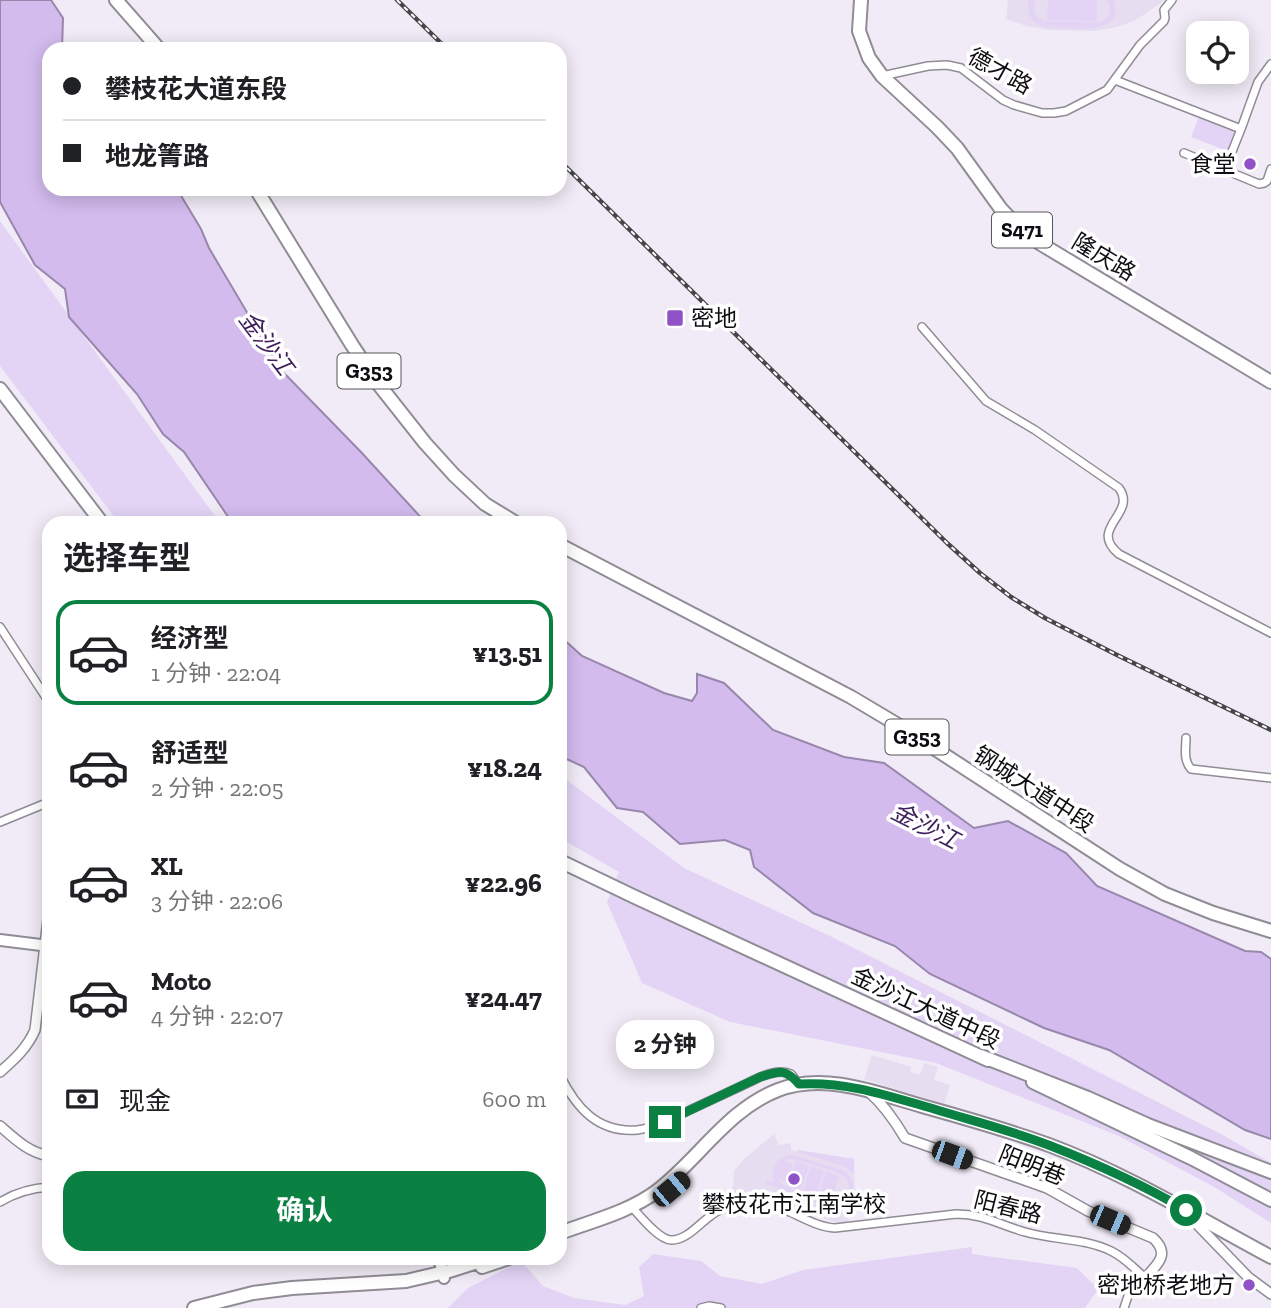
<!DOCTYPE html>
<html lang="zh">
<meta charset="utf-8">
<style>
body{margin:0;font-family:"Zilla Slab","Noto Sans SC",serif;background:#f6f6f6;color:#202124;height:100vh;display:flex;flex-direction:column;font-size:26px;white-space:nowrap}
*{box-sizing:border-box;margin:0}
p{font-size:23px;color:#757577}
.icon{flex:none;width:38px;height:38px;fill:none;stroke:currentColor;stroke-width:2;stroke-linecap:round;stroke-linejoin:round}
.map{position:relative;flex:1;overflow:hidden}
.side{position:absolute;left:42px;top:516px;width:525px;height:749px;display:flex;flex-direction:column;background:#fff;border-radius:21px;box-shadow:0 4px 18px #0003}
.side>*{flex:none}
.banner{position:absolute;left:42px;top:42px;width:525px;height:154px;border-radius:21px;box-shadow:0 4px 18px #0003;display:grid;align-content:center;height:154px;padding:0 21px;background:#fff}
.buttons{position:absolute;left:1186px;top:21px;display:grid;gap:14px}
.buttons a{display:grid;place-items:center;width:63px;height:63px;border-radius:14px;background:#fff;box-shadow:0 4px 18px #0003;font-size:35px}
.end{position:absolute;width:32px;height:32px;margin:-16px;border:9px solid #0b8043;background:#fff;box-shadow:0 0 0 4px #fff}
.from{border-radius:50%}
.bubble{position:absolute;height:49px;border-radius:21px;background:#fff;box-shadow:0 4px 18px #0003;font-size:23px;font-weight:700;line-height:49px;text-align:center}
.car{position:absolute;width:21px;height:42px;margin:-21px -10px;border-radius:9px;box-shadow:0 0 5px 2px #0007;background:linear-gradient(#222 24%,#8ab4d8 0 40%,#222 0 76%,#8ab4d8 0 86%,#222 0)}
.banner b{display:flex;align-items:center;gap:24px;height:66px;font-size:26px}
.banner b+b{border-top:2px solid #e0e0e0}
.banner i{width:18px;height:18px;background:#202124}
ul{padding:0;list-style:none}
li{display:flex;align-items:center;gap:21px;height:105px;margin:0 14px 10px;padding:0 7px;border:4px solid transparent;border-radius:21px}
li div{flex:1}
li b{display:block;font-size:26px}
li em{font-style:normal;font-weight:700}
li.selected{border-color:#0b8043}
li>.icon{width:63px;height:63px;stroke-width:1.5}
h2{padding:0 21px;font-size:32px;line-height:84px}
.pay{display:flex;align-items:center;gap:18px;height:77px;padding:0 21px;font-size:26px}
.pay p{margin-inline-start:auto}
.primary-button{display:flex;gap:14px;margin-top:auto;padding:14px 21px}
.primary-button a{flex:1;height:80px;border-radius:21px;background:#0b8043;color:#fff;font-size:28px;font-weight:700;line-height:80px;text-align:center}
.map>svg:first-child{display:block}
.built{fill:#e6def0}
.green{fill:#e3d4f6;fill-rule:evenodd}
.water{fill:#d3bbee;stroke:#9887ac;stroke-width:2}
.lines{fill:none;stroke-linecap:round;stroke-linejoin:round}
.minor-casing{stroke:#908c96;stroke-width:10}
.tertiary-casing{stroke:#908c96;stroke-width:12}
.secondary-casing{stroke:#908c96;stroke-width:14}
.primary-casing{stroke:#908c96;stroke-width:16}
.trunk-casing{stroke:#908c96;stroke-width:16}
.minor{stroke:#fff;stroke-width:7}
.tertiary{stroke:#fff;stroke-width:9}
.secondary{stroke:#fff;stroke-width:10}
.primary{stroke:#fff;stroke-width:12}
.trunk{stroke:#fff;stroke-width:12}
.rail-casing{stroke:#47454a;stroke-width:4.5}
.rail{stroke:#fff;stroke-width:2;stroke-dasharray:5;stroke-linecap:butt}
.route{stroke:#0b8043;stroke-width:9}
.poi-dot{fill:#9052c7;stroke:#fff;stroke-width:2.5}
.labels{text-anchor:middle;stroke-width:7;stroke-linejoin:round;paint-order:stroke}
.shield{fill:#fff;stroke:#575658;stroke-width:2}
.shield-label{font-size:21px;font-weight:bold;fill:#0f0d11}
.street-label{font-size:23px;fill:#0f0d11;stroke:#fff}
.poi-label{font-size:23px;fill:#0f0d11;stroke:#fff;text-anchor:end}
.water-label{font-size:24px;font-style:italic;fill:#3f1f5b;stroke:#fff}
</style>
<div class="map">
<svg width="1271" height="1308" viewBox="0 0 1271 1308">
<rect width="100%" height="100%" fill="#f0ebf6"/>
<path class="built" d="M1008 0H1165L1136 20 1117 27 1095 31 1049 30 1026 26 1006 19Z
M872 1055 911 1067 910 1072 920 1075 924 1063 938 1067 934 1080 950 1085 944 1104 864 1079Z
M774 1134 779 1145 791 1143V1150L854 1159 855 1202 848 1221 842 1224 776 1203 761 1201 746 1203 729 1197 733 1185 734 1171 745 1158Z"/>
<path class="green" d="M1029 0H1036C1031 10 1035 19 1046 21L1101 22C1110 17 1112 9 1107 0H1114C1127 38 1068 28 1047 27 1032 25 1025 14 1029 0Z
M1048 0H1097V21L1047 20Z
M1200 114 1239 130 1230 152 1191 137Z
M0 221 5 228 220 523H119L0 366Z
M560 775 684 868 832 937 1221 1134 1271 1163V1223L1216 1188 1119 1136 936 1063 730 1022 642 983 607 902 619 872 560 838Z
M798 1150 854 1159V1174L844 1166 798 1152Z
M788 1155H794L844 1171C857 1181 856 1195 843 1204L852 1208 850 1212 766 1184 767 1180 774 1182C770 1169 775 1159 788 1155ZM788 1159H793C808 1164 828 1168 842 1175 852 1180 852 1197 840 1201 831 1203 796 1191 786 1186 781 1184 781 1184 778 1179L787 1182 793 1164 784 1161Z
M796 1161 809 1166 801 1190 788 1186Z
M811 1166 824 1171 816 1195 803 1190Z
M826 1171 839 1176 831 1200 818 1195Z
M972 1247V1254L1077 1268 1098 1289 1085 1308H448L468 1288 521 1261 543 1286 574 1298 625 1305 644 1296 639 1267 653 1254 701 1261 720 1276 762 1284 803 1270Z"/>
<path class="water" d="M0 0H51L63 18 62 49H49V189H177L201 229 209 248 281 370 361 452 426 523H233L231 521 184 452 163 434 137 394 69 317 65 289 35 265 0 202Z
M560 636 582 656 664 693 692 701 697 693V674L724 683 773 730 844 757 884 763 974 828 1008 821 1066 853 1097 886 1245 951 1261 952 1271 959V1139L1245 1130 1109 1050 1044 1028 930 974 895 946 813 913 754 867 750 850 725 840 680 844 643 812 617 808 584 767 560 756Z"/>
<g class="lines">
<defs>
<path id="minor" d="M882 76 928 66 947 65 961 68 1003 100 1014 105 1042 113H1054L1066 111 1107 90 1140 45 1164 21 1165 18 1164 10 1172 0
M1115 80 1241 129 1258 82 1271 64
M1184 153 1259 184 1264 183 1267 181 1271 169
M1225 169 1241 129
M922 327 986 401 1035 430 1119 488C1138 514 1087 528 1119 554L1271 633
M0 627 49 702
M1186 738C1186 748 1183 760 1191 769L1271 778
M0 822 49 802
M560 1075C576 1108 598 1133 637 1130 656 1128 675 1117 692 1109 715 1098 738 1088 760 1077 769 1074 782 1069 791 1074 794 1077 796 1081 798 1084
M0 1202C15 1193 32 1188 49 1187
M631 1206C639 1215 659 1240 671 1240 691 1241 706 1212 726 1208 747 1205 770 1204 790 1212 805 1219 819 1227 835 1228L956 1214C983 1214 1000 1225 1025 1232 1053 1240 1084 1238 1111 1251 1124 1257 1134 1268 1145 1278L1128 1296 1124 1308
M701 1308 709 1306 721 1308"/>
<path id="tertiary" d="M0 1072C15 1059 27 1048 35 1030L49 911
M869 1092C884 1105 895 1121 905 1138L1047 1188 1088 1211 1153 1238C1171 1254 1157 1265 1145 1278
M0 1126C15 1139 28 1152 49 1156
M1192 1219 1248 1277 1271 1294"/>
<path id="secondary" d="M0 940 49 946
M439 1258 444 1278"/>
<path id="primary" d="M861 0 859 31 869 58 882 76 937 127 957 148 1001 209 1019 228 1041 244 1271 382
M0 389 102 523
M560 861 635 897 988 1060
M1033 1082 1191 1158 1271 1200"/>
<path id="trunk" d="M116 0 159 49
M256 189 352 345 376 381 425 443 454 475 485 504 516 523
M560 545 851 697 903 728 1120 869 1165 894 1213 913 1271 931
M981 1056 1088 1098 1148 1125 1271 1172
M560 1233C592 1221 629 1212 657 1191 698 1160 728 1109 778 1090 825 1072 877 1093 922 1106 965 1118 1008 1130 1049 1145 1127 1174 1198 1218 1271 1257
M482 1267 509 1258
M194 1308 253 1293 292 1288 406 1281 449 1271 490 1258"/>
</defs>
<use href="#minor" class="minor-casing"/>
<use href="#tertiary" class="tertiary-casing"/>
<use href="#secondary" class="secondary-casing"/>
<use href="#primary" class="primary-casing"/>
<use href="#trunk" class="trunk-casing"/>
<use href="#minor" class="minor"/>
<use href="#tertiary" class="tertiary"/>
<use href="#secondary" class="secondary"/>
<use href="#primary" class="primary"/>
<use href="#trunk" class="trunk"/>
<defs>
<path id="rail" d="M397 0 447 49
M560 161 947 543 980 573 1011 597 1045 618 1117 655 1271 730"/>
</defs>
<use href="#rail" class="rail-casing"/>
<use href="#rail" class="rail"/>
</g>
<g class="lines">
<path class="route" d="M665 1122 760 1077C779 1071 785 1068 799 1084 846 1081 889 1096 934 1109 973 1121 1013 1131 1051 1146 1097 1164 1143 1185 1186 1210"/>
</g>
<g class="poi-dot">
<circle cx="1250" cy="164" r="7"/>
<rect x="666" y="309" width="18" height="18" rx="3.5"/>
<circle cx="794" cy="1179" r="7"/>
<circle cx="1249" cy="1285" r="7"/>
</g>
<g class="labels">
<g class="shield">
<rect x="992" y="212.5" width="60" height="35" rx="5"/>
<rect x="337.5" y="353.5" width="63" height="35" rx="5"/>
<rect x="885.5" y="719.5" width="63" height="35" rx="5"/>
</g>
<g class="shield-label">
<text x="1022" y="237">S471</text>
<text x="369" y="378">G353</text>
<text x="917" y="744">G353</text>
</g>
<g class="street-label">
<text transform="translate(1000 71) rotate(29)" y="8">德才路</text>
<text transform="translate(1104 257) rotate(31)" y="8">隆庆路</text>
<text transform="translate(1034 789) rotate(33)" y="8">钢城大道中段</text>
<text transform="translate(926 1008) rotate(25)" y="8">金沙江大道中段</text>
<text transform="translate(1032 1165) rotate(22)" y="8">阳明巷</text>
<text transform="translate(1008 1207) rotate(14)" y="8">阳春路</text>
</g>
<g class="poi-label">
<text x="1236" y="172">食堂</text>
<text x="691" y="326" text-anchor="start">密地</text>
<text x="794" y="1212" text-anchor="middle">攀枝花市江南学校</text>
<text x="1235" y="1293">密地桥老地方</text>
</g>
<g class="water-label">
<text transform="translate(266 343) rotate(53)" y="8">金沙江</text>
<text transform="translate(925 826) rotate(27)" y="8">金沙江</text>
</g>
</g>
</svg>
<div class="buttons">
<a><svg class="icon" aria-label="locate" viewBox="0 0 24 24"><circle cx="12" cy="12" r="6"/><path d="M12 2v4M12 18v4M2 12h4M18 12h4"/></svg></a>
</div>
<i class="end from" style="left:1186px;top:1210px"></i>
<i class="end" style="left:665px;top:1122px"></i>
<div class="bubble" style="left:616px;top:1020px;width:98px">2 分钟</div>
<i class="car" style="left:952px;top:1155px;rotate:110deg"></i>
<i class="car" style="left:671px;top:1189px;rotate:50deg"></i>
<i class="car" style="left:1110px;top:1220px;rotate:113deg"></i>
<div class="banner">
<b><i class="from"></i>攀枝花大道东段</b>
<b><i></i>地龙箐路</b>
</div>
<section class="side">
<h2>选择车型</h2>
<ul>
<li class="selected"><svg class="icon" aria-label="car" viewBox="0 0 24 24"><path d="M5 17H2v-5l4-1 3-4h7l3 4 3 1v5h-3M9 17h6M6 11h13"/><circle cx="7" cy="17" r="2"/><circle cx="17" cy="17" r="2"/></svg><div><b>经济型</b><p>1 分钟 · 22:04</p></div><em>¥13.51</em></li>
<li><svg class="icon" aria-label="car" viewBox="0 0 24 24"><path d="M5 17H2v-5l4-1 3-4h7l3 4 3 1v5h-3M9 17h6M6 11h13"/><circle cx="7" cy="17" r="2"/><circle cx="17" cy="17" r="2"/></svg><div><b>舒适型</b><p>2 分钟 · 22:05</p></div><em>¥18.24</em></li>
<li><svg class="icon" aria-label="car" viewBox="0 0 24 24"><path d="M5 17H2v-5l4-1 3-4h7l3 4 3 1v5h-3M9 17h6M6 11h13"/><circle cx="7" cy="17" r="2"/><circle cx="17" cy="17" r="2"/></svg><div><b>XL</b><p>3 分钟 · 22:06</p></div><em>¥22.96</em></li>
<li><svg class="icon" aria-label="car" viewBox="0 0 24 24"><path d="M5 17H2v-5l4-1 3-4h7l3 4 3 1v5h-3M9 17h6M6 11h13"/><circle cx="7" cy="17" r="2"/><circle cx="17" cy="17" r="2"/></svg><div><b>Moto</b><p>4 分钟 · 22:07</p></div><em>¥24.47</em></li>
</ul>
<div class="pay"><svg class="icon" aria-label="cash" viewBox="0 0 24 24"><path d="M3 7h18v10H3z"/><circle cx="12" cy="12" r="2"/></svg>现金<p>600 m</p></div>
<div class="primary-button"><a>确认</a></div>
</section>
</div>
